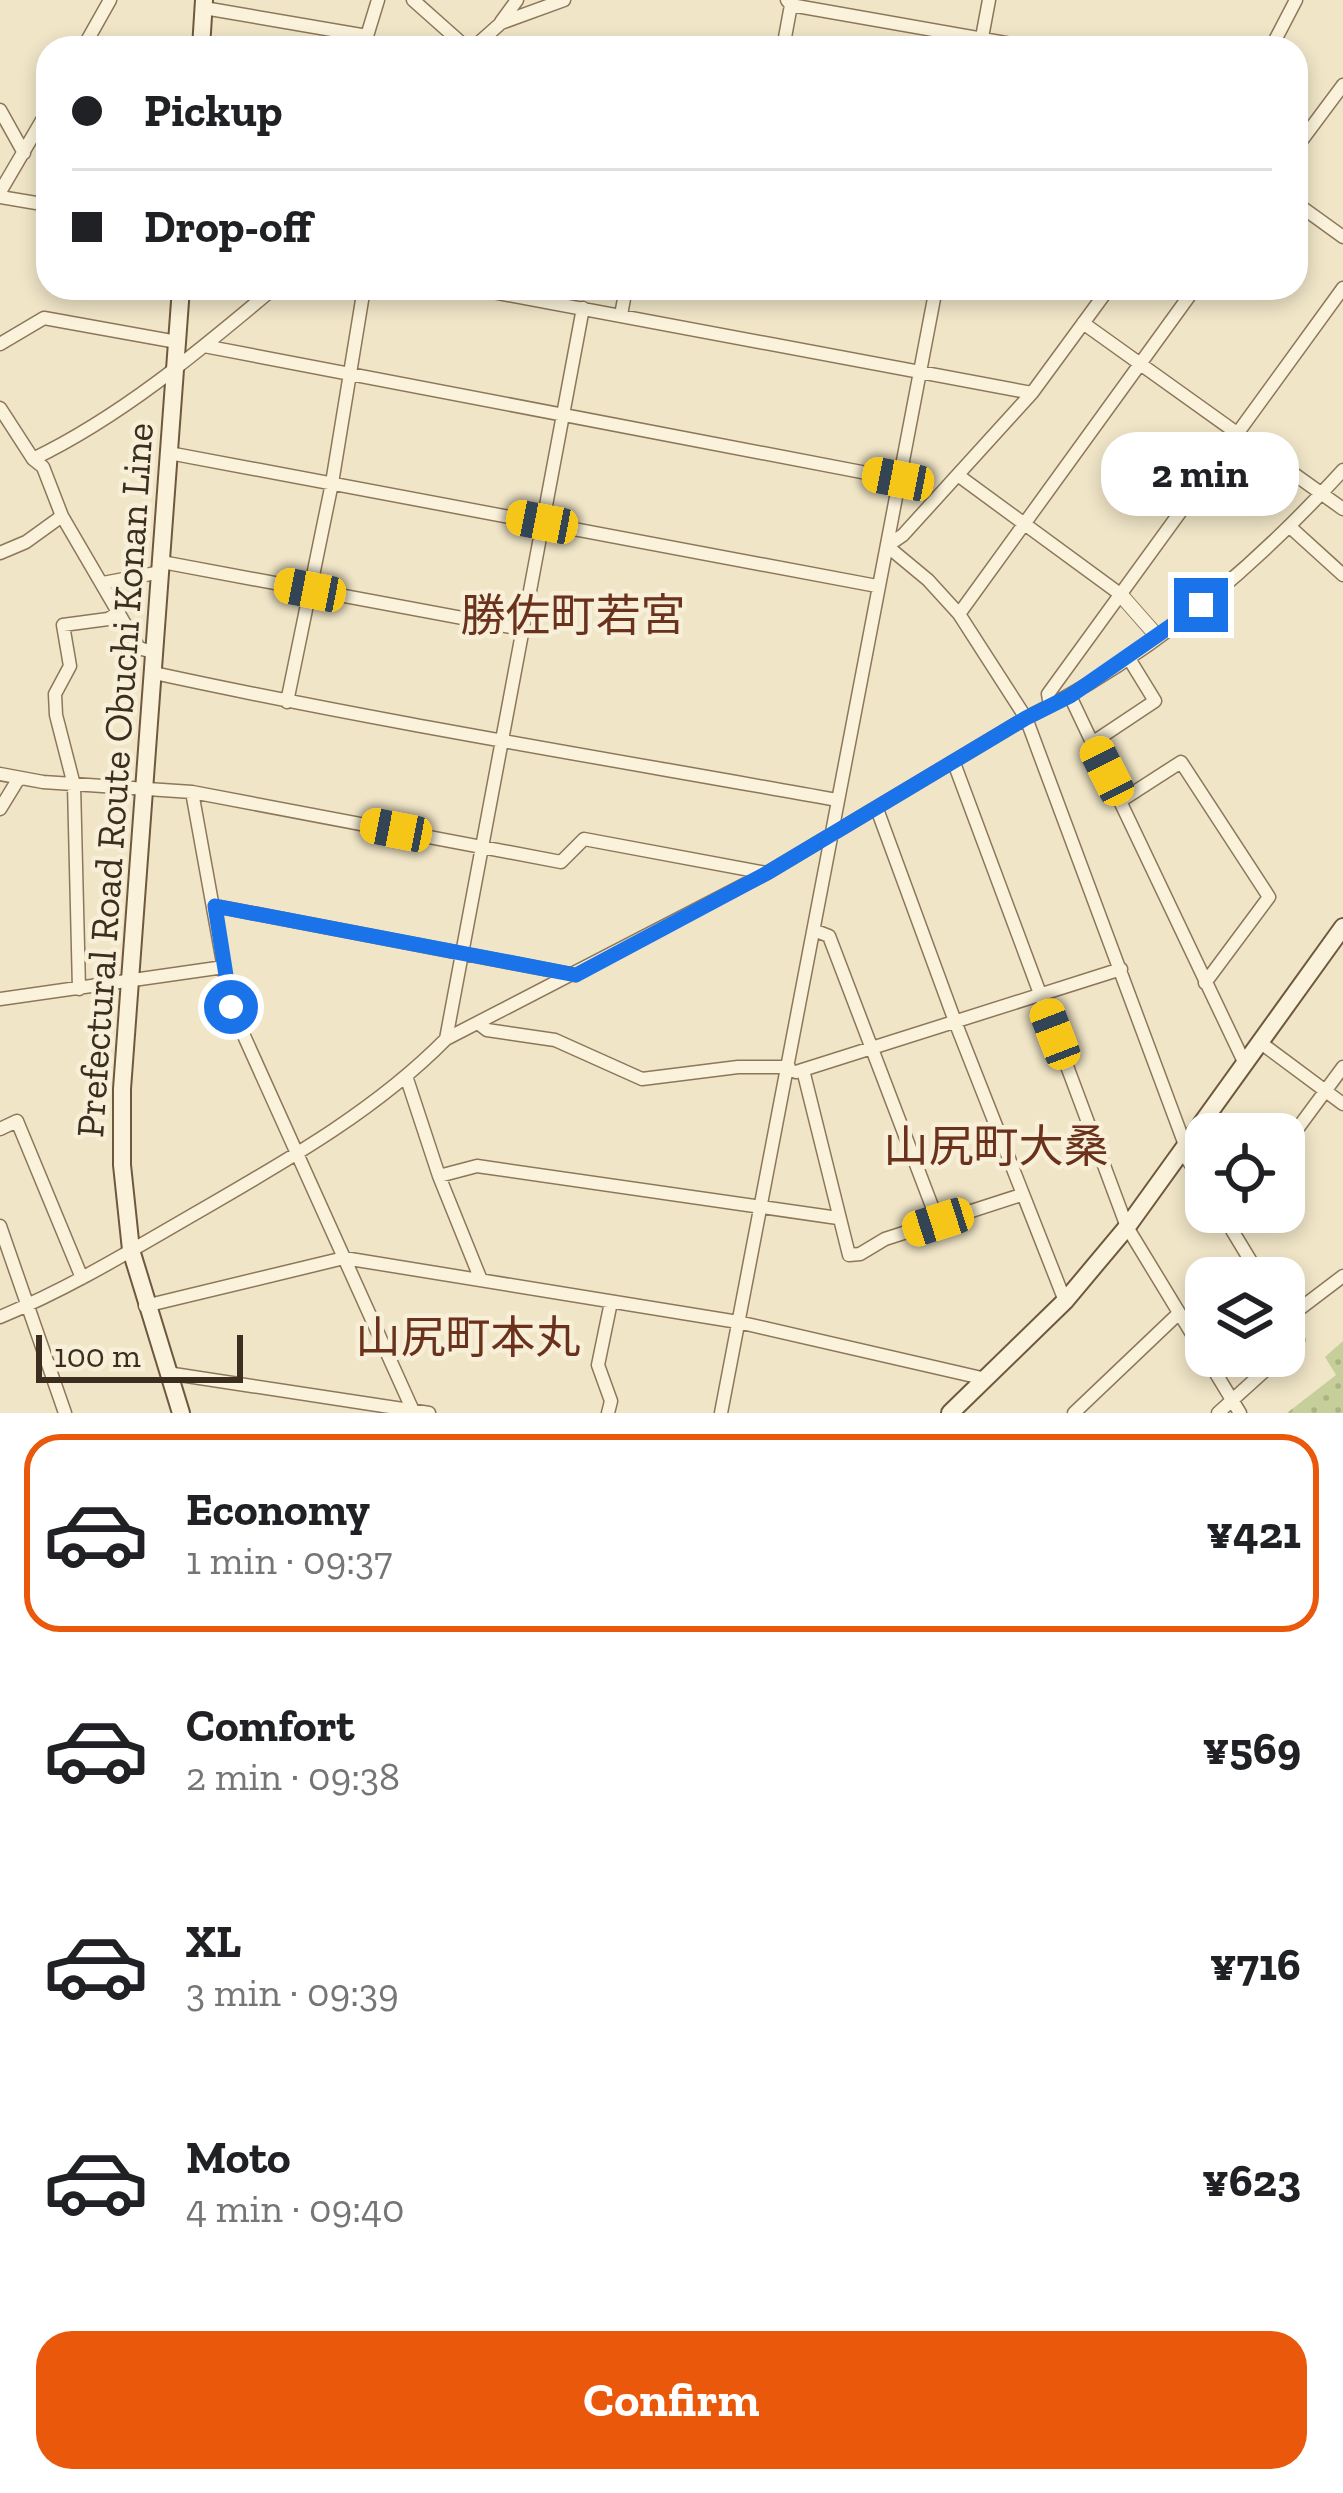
<!DOCTYPE html>
<meta charset="utf-8">
<style>
body{margin:0;font-family:"Zilla Slab","Noto Sans JP",serif;background:#f6f6f6;color:#202124;height:100vh;display:flex;flex-direction:column;font-size:45px;white-space:nowrap}
*{box-sizing:border-box;margin:0}
p{font-size:39px;color:#757577}
.icon{flex:none;width:66px;height:66px;fill:none;stroke:currentColor;stroke-width:2;stroke-linecap:round;stroke-linejoin:round}
.map{position:relative;height:1413px;overflow:hidden}
.panel{display:flex;flex-direction:column;background:#fff;flex:1}
.panel>*{flex:none}
.guide{position:absolute;left:36px;top:36px;width:1272px;height:264px;border-radius:36px;box-shadow:0 6px 18px #0003;display:grid;align-content:center;height:264px;padding:0 36px;background:#fff}
.controls{position:absolute;left:1185px;top:1113px;display:grid;gap:24px}
.controls a{display:grid;place-items:center;width:120px;height:120px;border-radius:24px;background:#fff;box-shadow:0 6px 18px #0003;font-size:60px}
.scale{position:absolute;left:36px;bottom:30px;width:207px;box-sizing:border-box;padding-left:12px;border:6px solid #3c2e1f;border-top:0;font-size:33px;line-height:42px;white-space:nowrap;color:#3c2e1f;-webkit-text-stroke:9px #f7efd7;paint-order:stroke}
.end{position:absolute;width:54px;height:54px;margin:-27px;border:15px solid #1a73e8;background:#fff;box-shadow:0 0 0 6px #fff}
.from{border-radius:50%}
.bubble{position:absolute;height:84px;border-radius:36px;background:#fff;box-shadow:0 6px 18px #0003;font-size:39px;font-weight:800;line-height:84px;text-align:center}
.car{position:absolute;width:36px;height:72px;margin:-36px -18px;border-radius:15px;box-shadow:0 0 9px 3px #0007;background:linear-gradient(#f5c518 24%,#345 0 40%,#f5c518 0 76%,#345 0 86%,#f5c518 0)}
.guide b{display:flex;align-items:center;gap:42px;height:114px;font-size:45px}
.guide b+b{border-top:3px solid #e0e0e0}
.guide i{width:30px;height:30px;background:#202124}
ul{padding:21px 0 0;list-style:none}
li{display:flex;align-items:center;gap:36px;height:198px;margin:0 24px 18px;padding:0 12px;border:6px solid transparent;border-radius:36px}
li div{flex:1}
li b{display:block;font-size:45px}
li em{font-style:normal;font-weight:800}
li.selected{border-color:#ea580c}
li>.icon{width:108px;height:108px;stroke-width:1.5}
.cta{display:flex;gap:24px;margin-top:auto;padding:24px 36px}
.cta a{flex:1;height:138px;border-radius:36px;background:#ea580c;color:#fff;font-size:48px;font-weight:800;line-height:138px;text-align:center}
.map>svg:first-child{display:block}
.green{fill:url(#green-dots)}
.lines{fill:none;stroke-linecap:round;stroke-linejoin:round}
.minor-casing{stroke:#8c775b;stroke-width:15}
.tertiary-casing{stroke:#8c775b;stroke-width:16}
.secondary-casing{stroke:#6e583e;stroke-width:20}
.minor{stroke:#faf2da;stroke-width:12}
.tertiary{stroke:#faf2da;stroke-width:14}
.secondary{stroke:#faf2da;stroke-width:16}
.route{stroke:#1a73e8;stroke-width:15}
.labels{text-anchor:middle;stroke-width:9;stroke-linejoin:round;paint-order:stroke}
.street-label{font-size:39px;fill:#3c2e1f;stroke:#f7efd7}
.quarter-label{font-size:45px;fill:#6a311d;stroke:#f7efd7}
</style>
<div class="map">
<svg width="1343" height="1413" viewBox="0 0 1343 1413">
<defs>
<pattern id="green-dots" width="8" height="8" patternUnits="userSpaceOnUse" patternTransform="scale(3)"><rect width="8" height="8" fill="#c6cf9a"/><path d="M2 2h.1M6 6h.1" fill="none" stroke="#abb284" stroke-width="1.8" stroke-linecap="round"/></pattern>
</defs>
<rect width="100%" height="100%" fill="#f0e5c7"/>
<path class="green" d="M1343 1341V1413H1287L1336 1375 1325 1357Z"/>
<g class="lines">
<defs>
<path id="minor" d="M413 0 467 48
M787 0 791 5 1035 48
M204 8 367 36 378 0
M501 22 517 0
M83 48 110 0
M473 48 501 23 564 0
M783 48 791 5
M980 48 989 0
M1271 48 1296 0
M0 110 24 153
M1296 148 1343 85
M0 192 48 110
M0 197 48 205
M1296 203 1343 237
M471 288 1032 393
M621 315 626 288
M1083 323 1343 509
M0 344 44 318 177 342
M204 346 898 479
M0 408 33 459 43 467 62 516 139 648 156 653
M169 453 877 586
M33 459C122 416 199 351 274 288
M959 476 1120 594
M1289 526 1343 575
M887 546 928 580 959 614 1026 718 1185 1145
M887 546 903 535 1032 393 1109 288
M0 553 26 542 62 516
M162 562 521 629
M103 583 161 572
M959 614 1195 288
M154 673C380 722 609 759 837 800
M1070 696 1245 1064
M287 702 332 483 364 288
M1050 706 1048 694 1343 288
M1092 743 1155 701 1128 657
M954 763 1127 1227 1240 1413
M0 774 43 782 192 792 561 862 584 839 766 873
M192 792 231 1007 414 1413
M1122 800 1181 762 1269 897 1205 983
M0 809 19 778
M877 809 956 1024 1065 1301
M215 906 575 975
M816 931 829 936 938 1222
M79 989 74 785 56 715 55 694 70 666 63 625 108 619 119 612
M0 999 224 967
M478 1023 487 1030 555 1040 642 1079 738 1067H789
M446 1039 583 308
M1261 1043 1343 1104
M803 1070 849 1255 860 1254 885 1239 1021 1195
M796 1072 1121 969
M407 1079 439 1176 481 1280
M0 1129 17 1121 82 1278
M1284 1147 1343 1067
M1182 1151 1206 1188
M439 1176 477 1166 838 1218
M1221 1212 1261 1278
M0 1226 65 1413
M145 1306 344 1258 738 1322 986 1379
M0 1317C68 1289 132 1250 196 1213 284 1162 374 1112 446 1039L767 873 1026 718C1146 659 1253 569 1343 470
M1284 1318 1298 1340 1284 1353
M1285 1320 1343 1276
M167 1373 429 1413
M608 1413 611 1401 598 1365 611 1302
M721 1413 936 288
M1074 1413 1178 1314
M1218 1413 1281 1356"/>
<path id="tertiary" d="M1120 594 1157 636"/>
<path id="secondary" d="M201 48 204 0
M181 1413 131 1250 122 1165V1089L181 288
M950 1413 1065 1301 1127 1227 1343 927"/>
</defs>
<use href="#minor" class="minor-casing"/>
<use href="#tertiary" class="tertiary-casing"/>
<use href="#secondary" class="secondary-casing"/>
<use href="#minor" class="minor"/>
<use href="#tertiary" class="tertiary"/>
<use href="#secondary" class="secondary"/>
</g>
<g class="lines">
<path class="route" d="M231 1007 215 906 576 975 767 873 1026 718 1070 696 1201 605"/>
</g>
<g class="labels">
<g class="street-label">
<text transform="translate(114 780) rotate(-86)" y="14">Prefectural Road Route Obuchi Konan Line</text>
</g>
<g class="quarter-label">
<text x="573" y="631">勝佐町若宮</text>
<text x="996" y="1162">山尻町大桑</text>
<text x="468" y="1353">山尻町本丸</text>
</g>
</g>
</svg>
<div class="controls">
<a><svg class="icon" aria-label="locate" viewBox="0 0 24 24"><circle cx="12" cy="12" r="6"/><path d="M12 2v4M12 18v4M2 12h4M18 12h4"/></svg></a>
<a><svg class="icon" aria-label="layers" viewBox="0 0 24 24"><path d="M12 4l9 5-9 5-9-5zM3 14l9 5 9-5"/></svg></a>
</div>
<div class="scale">100 m</div>
<i class="end from" style="left:231px;top:1007px"></i>
<i class="end" style="left:1201px;top:605px"></i>
<div class="bubble" style="left:1101px;top:432px;width:198px">2 min</div>
<i class="car" style="left:898px;top:479px;rotate:281deg"></i>
<i class="car" style="left:542px;top:522px;rotate:281deg"></i>
<i class="car" style="left:310px;top:590px;rotate:281deg"></i>
<i class="car" style="left:1107px;top:771px;rotate:333deg"></i>
<i class="car" style="left:396px;top:830px;rotate:281deg"></i>
<i class="car" style="left:1055px;top:1034px;rotate:339deg"></i>
<i class="car" style="left:938px;top:1222px;rotate:252deg"></i>
<div class="guide">
<b><i class="from"></i>Pickup</b>
<b><i></i>Drop-off</b>
</div>
</div>
<section class="panel">
<ul>
<li class="selected"><svg class="icon" aria-label="car" viewBox="0 0 24 24"><path d="M5 17H2v-5l4-1 3-4h7l3 4 3 1v5h-3M9 17h6M6 11h13"/><circle cx="7" cy="17" r="2"/><circle cx="17" cy="17" r="2"/></svg><div><b>Economy</b><p>1 min · 09:37</p></div><em>¥421</em></li>
<li><svg class="icon" aria-label="car" viewBox="0 0 24 24"><path d="M5 17H2v-5l4-1 3-4h7l3 4 3 1v5h-3M9 17h6M6 11h13"/><circle cx="7" cy="17" r="2"/><circle cx="17" cy="17" r="2"/></svg><div><b>Comfort</b><p>2 min · 09:38</p></div><em>¥569</em></li>
<li><svg class="icon" aria-label="car" viewBox="0 0 24 24"><path d="M5 17H2v-5l4-1 3-4h7l3 4 3 1v5h-3M9 17h6M6 11h13"/><circle cx="7" cy="17" r="2"/><circle cx="17" cy="17" r="2"/></svg><div><b>XL</b><p>3 min · 09:39</p></div><em>¥716</em></li>
<li><svg class="icon" aria-label="car" viewBox="0 0 24 24"><path d="M5 17H2v-5l4-1 3-4h7l3 4 3 1v5h-3M9 17h6M6 11h13"/><circle cx="7" cy="17" r="2"/><circle cx="17" cy="17" r="2"/></svg><div><b>Moto</b><p>4 min · 09:40</p></div><em>¥623</em></li>
</ul>
<div class="cta"><a>Confirm</a></div>
</section>
